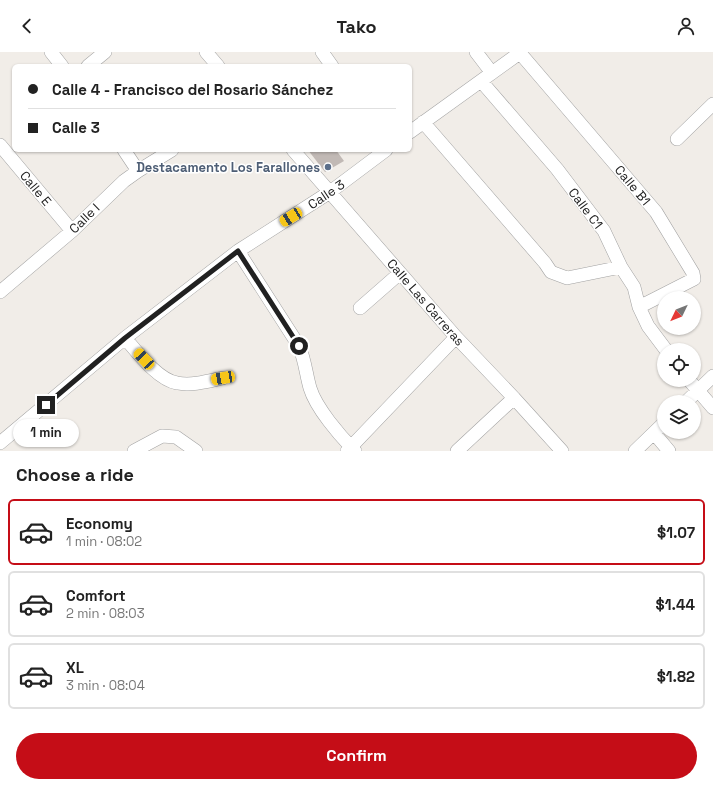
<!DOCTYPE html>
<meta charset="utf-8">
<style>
body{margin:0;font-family:"Space Grotesk",sans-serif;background:#f2f2f2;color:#222;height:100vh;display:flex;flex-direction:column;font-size:15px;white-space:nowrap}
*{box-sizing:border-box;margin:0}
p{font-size:13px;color:#767676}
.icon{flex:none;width:22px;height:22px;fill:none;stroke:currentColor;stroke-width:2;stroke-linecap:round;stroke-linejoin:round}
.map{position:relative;height:399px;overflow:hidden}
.side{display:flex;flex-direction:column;background:#fff;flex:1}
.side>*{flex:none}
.guide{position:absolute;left:12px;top:12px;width:400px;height:88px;border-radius:6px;box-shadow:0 1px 3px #0004;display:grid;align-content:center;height:88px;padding:0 16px;background:#fff}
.needle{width:26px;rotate:227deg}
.fabs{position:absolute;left:657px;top:239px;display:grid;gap:8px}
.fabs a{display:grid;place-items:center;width:44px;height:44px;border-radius:50%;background:#fff;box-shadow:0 1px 3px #0004;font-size:20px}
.end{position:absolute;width:18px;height:18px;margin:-9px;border:5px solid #212121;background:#fff;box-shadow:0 0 0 2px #fff}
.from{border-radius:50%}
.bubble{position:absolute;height:28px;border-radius:14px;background:#fff;box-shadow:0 1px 3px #0004;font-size:13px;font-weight:700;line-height:28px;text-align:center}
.car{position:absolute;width:12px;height:24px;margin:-12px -6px;border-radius:5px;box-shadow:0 0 3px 1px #0007;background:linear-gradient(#f5c518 24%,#345 0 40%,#f5c518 0 76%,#345 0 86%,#f5c518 0)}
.guide b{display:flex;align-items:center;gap:14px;height:38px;font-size:15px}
.guide b+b{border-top:1px solid #e0e0e0}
.guide i{width:10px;height:10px;background:#222}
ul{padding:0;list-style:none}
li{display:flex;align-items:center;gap:12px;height:66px;margin:0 8px 6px;padding:0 8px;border:2px solid #e0e0e0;border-radius:6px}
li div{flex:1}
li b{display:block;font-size:15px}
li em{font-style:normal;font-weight:700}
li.current{border-color:#c50d17}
li>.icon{width:36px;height:36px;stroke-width:1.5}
h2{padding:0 16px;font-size:18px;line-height:48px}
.cta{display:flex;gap:8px;margin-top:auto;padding:8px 16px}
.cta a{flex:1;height:46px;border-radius:24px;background:#c50d17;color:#fff;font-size:16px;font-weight:700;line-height:46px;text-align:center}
header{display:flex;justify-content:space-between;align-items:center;height:52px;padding:0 16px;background:#fff;font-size:18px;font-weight:700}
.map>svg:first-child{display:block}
.building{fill:#c1b9b5}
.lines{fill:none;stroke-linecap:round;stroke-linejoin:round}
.minor-casing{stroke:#a2a2a2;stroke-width:14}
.minor{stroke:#fff;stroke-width:13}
.route{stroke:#212121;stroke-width:5}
.service-dot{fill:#5c6f8a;stroke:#fff;stroke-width:1.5}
.labels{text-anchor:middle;stroke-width:3;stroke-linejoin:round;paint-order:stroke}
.service-label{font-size:13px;font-weight:bold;fill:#4e5e75;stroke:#fff;text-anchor:end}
.street-label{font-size:13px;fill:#212121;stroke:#fff}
</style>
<header><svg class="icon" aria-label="back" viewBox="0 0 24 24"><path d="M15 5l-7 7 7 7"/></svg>Tako<svg class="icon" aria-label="person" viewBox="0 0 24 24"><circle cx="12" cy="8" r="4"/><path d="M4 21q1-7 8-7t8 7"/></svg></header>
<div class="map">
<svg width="713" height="399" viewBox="0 0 713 399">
<rect width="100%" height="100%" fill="#f1ede8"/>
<path class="building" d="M308 98H336L344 109 325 120Z"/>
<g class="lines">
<defs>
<path id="minor" d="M51 0 62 14
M206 0 218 14
M322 0 332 14
M476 0 492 21
M520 1 656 160 693 221 694 227 639 255
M88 14 105 0
M481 29 557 117 604 179 621 215 634 235 639 255 648 274 666 298
M423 70 545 211 551 220 567 226 621 215
M410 80 521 0
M677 87 713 52
M0 93 72 179
M124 98 138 119
M293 98 456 285 514 346 562 399
M238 199 299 294C305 308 306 322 310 336 316 356 340 384 355 399
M0 240 72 179 124 129 138 119 172 98
M360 256 400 221
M125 286C137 300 158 328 177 331 192 334 209 329 223 326
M689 328 713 356
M686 350 713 324
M654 381 669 399
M0 391 125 286 238 199 330 140 386 98
M134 399 162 384 176 385 196 399
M347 399 456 285
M457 399 514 346
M635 399 664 371"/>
</defs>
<use href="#minor" class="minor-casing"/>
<use href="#minor" class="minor"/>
</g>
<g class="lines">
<path class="route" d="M46 353 125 286 238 199 299 294"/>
</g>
<circle class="service-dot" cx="328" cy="115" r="4"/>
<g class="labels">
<g class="service-label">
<text x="320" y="120">Destacamento Los Farallones</text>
</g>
<g class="street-label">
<text transform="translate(633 133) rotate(50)" y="5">Calle B1</text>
<text transform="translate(36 136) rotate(50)" y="5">Calle E</text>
<text transform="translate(326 142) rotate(-34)" y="5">Calle 3</text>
<text transform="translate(586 156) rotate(53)" y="5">Calle C1</text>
<text transform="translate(84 166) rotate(-44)" y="5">Calle I</text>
<text transform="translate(426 250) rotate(49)" y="5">Calle Las Carreras</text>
</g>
</g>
</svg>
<div class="fabs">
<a><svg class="needle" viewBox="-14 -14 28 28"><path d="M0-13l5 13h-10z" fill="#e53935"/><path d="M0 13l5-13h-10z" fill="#767676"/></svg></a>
<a><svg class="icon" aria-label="locate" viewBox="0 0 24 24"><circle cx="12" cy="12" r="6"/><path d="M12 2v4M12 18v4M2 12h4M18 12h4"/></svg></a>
<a><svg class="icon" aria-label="layers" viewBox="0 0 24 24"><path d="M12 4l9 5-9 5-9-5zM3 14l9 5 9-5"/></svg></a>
</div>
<i class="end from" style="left:299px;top:294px"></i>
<i class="end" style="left:46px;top:353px"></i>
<div class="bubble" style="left:13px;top:367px;width:66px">1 min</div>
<i class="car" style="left:291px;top:165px;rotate:238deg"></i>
<i class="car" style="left:144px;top:307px;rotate:317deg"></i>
<i class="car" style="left:223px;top:326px;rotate:260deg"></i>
<div class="guide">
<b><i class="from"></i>Calle 4 - Francisco del Rosario Sánchez</b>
<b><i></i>Calle 3</b>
</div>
</div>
<section class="side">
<h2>Choose a ride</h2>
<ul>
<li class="current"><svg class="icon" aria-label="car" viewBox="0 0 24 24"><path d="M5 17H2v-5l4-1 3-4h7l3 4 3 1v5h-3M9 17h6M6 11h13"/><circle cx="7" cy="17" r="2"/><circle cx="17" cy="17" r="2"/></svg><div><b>Economy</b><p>1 min · 08:02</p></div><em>$1.07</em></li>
<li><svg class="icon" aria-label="car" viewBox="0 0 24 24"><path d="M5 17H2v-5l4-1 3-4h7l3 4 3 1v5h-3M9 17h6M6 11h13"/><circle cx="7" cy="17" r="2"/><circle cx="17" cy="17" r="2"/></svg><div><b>Comfort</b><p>2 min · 08:03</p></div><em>$1.44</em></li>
<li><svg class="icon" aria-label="car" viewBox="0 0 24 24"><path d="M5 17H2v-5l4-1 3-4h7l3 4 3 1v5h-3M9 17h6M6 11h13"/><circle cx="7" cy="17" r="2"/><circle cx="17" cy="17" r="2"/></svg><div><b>XL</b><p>3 min · 08:04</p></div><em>$1.82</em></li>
</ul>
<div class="cta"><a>Confirm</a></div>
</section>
